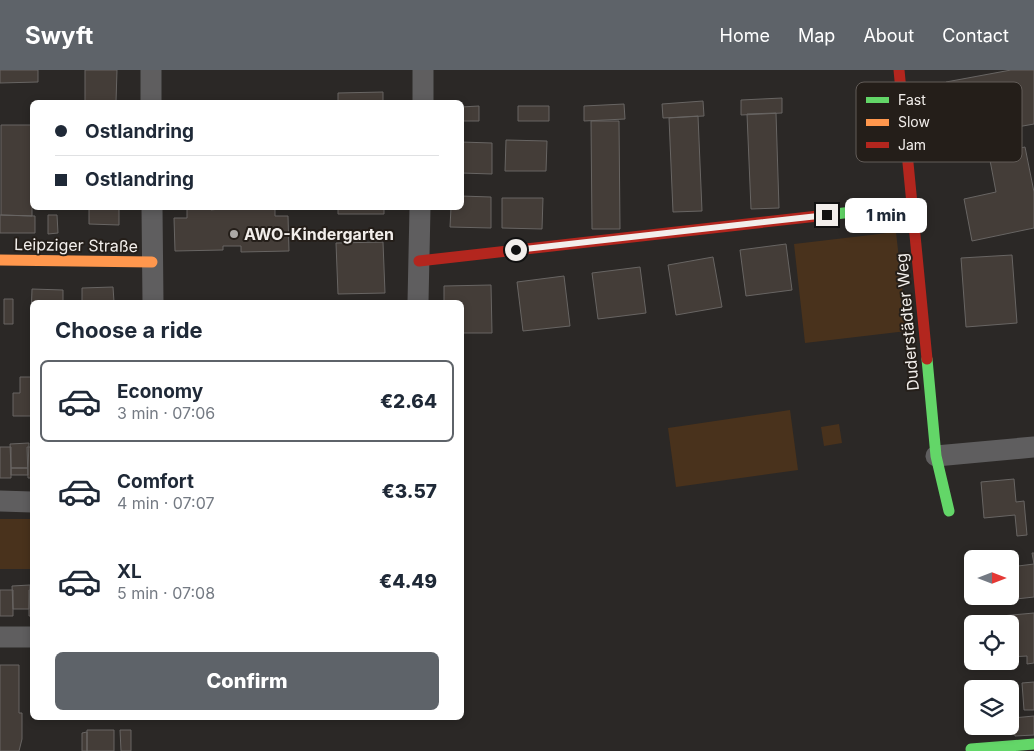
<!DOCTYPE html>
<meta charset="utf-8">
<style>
body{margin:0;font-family:Inter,sans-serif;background:#f6f6f7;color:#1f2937;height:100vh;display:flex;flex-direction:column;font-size:19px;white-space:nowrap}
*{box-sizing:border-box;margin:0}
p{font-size:16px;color:#747a83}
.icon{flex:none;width:28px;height:28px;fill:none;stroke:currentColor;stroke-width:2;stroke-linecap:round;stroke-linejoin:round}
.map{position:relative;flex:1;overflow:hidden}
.drawer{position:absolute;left:30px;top:230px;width:434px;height:420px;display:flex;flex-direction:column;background:#fff;border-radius:8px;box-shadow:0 2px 8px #0003}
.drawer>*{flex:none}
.hud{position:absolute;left:30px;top:30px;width:434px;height:110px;border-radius:8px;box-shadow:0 2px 8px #0003;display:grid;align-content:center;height:110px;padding:0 25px;background:#fff}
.needle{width:32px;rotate:90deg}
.tools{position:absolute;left:964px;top:480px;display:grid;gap:10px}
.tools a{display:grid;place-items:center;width:55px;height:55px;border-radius:8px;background:#fff;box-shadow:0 2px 8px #0003;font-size:25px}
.end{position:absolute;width:22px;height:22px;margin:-11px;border:6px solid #f2eeeb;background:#111;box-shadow:0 0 0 2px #111}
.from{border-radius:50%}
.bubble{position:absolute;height:35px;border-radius:8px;background:#fff;box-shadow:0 2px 8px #0003;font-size:16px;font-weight:800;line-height:35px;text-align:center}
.hud b{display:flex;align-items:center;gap:18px;height:48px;font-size:19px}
.hud b+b{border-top:1px solid #e0e1e3}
.hud i{width:12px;height:12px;background:#1f2937}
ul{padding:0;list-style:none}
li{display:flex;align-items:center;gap:15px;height:82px;margin:0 10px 8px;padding:0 15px;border:2px solid transparent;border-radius:8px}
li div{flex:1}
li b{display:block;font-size:19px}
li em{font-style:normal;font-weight:800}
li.on{border-color:#5e6369}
li>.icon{width:45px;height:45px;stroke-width:1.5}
h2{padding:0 25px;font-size:22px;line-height:60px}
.action{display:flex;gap:10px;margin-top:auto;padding:10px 25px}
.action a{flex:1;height:58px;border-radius:8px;background:#5e6369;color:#fff;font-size:20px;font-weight:800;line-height:58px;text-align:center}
header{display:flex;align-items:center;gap:30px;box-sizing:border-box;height:70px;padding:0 25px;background:#5e6369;color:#fff}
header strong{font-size:24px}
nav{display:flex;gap:28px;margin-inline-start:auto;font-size:18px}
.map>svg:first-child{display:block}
.green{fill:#49321c}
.building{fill:#443d38;stroke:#686563}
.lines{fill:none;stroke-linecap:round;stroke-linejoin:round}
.street{stroke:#5f5e5f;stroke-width:21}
.fast{stroke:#63d668;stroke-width:11}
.slow{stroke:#ff974d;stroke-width:11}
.jam{stroke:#b3261e;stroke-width:11}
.route{stroke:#f2eeeb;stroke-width:6}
.poi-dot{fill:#aca9a6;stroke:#241e19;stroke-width:2}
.labels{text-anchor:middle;stroke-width:4;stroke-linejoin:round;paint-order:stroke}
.poi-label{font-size:16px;font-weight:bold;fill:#f2eeeb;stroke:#241e19;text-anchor:start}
.street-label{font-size:16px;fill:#f2eeeb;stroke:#241e19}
.key{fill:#241e19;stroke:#625c58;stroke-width:1}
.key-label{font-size:14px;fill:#f2eeeb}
</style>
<header>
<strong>Swyft</strong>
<nav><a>Home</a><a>Map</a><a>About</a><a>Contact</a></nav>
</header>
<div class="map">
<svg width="1034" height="681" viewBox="0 0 1034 681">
<rect width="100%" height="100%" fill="#2b2826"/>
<path class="green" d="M896 162 907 261 805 273 794 174Z
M790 340 798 400 676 417 668 358Z
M839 354 842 373 824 376 821 357Z
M0 449H32V499H0Z"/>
<path class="building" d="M0 0H38V12L0 13Z
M85 0H117L116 32H85Z
M1011 0H1034V54L956 68 946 12Z
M383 22V32H338V23Z
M782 28V43L741 45V30Z
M703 31 704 46 663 48 662 34Z
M624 34 625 49 584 51V36Z
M479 36V51H461V37Z
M518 36H549V51H518Z
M776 43 779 138 751 139 747 44Z
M698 46 702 141 673 142 669 48Z
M591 51H619L620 159H592Z
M1 55H32V146L1 145Z
M506 70 547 71 546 101H505Z
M461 72 492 73V104L461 103Z
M1025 77 1034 122V158L972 171 964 129 996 122 989 85Z
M461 126 491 127V158L450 157 451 138H461Z
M502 128H543L542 159 502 158Z
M89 138H119V155L89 154Z
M187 138H211V140L219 139V138H275V146H288L289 181 241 182V176H223V180L175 181 174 148H187Z
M338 138H384V144H338Z
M0 145 35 146V163H0Z
M48 145H57L58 163 48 164Z
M383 172 385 223 338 224 336 173Z
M786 174 792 220 746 226 740 180Z
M1012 185 1017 253 966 257 961 188Z
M713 187 722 237 676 245 668 195Z
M640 197 646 243 598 249 592 203Z
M564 206 570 256 523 261 517 212Z
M491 215 492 263H461V232H444V216Z
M113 217 114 232H82V218Z
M32 219 63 220V232H32L31 248Z
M4 229H13V254H4Z
M20 307H32V346H13V323H20Z
M29 373 28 398H11L10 374Z
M0 377H11V408H0Z
M27 377H32V408H28Z
M11 398H28V405H11Z
M1014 409 1016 432 1024 431 1027 465 1017 466 1015 445 984 448 981 412Z
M1032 483H1034V527L1007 530V526H1010V497L1034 494Z
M30 515 29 539H13L12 516Z
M0 520H13V546H0Z
M29 520H32V546H29Z
M1034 543V593L1027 594V586L1010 587V554H1002L1001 546Z
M0 595H19V643H22V669L19 681H0Z
M1034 612V640H1024L1022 613Z
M1034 646V665L1015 666 1013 648Z
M87 660H114V681H87Z
M120 660H131V681H121Z
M87 662V681H82V663Z"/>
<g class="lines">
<path class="street" d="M151 0V32
M423 32V0
M152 138 153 232
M418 232 420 138
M936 386 1034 377
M0 431 32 432
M0 567H32"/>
<path class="fast" d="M818 146 912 135
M927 289 936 386 949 441
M971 679 1034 674"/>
<path class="slow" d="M0 190 152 192"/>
<path class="jam" d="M899 0 927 289
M419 191 818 146"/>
</g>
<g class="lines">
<path class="route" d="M516 180 827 145"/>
</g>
<circle class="poi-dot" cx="234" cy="164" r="5"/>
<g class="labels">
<g class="poi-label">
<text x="244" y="170">AWO-Kindergarten</text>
</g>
<g class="street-label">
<text transform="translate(76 175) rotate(1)" y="6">Leipziger Straße</text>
<text transform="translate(907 252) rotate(-95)" y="6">Duderstädter Weg</text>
</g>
</g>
<rect x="856" y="12" width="166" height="80" rx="8" class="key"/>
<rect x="866" y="27" width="23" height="6" fill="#63d668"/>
<rect x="866" y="49" width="23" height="7" fill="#ff974d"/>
<rect x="866" y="72" width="23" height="6" fill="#b3261e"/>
<g class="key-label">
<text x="898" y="35">Fast</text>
<text x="898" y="57">Slow</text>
<text x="898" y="80">Jam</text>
</g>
</svg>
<div class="tools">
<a><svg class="needle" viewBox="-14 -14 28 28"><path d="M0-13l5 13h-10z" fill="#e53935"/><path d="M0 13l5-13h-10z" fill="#747a83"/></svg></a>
<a><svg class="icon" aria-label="locate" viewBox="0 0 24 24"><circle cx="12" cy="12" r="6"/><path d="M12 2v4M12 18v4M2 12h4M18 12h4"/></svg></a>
<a><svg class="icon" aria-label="layers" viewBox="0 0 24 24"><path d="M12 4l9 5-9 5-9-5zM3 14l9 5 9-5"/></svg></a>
</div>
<i class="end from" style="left:516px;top:180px"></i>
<i class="end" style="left:827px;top:145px"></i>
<div class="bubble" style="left:845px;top:128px;width:82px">1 min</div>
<div class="hud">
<b><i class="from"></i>Ostlandring</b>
<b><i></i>Ostlandring</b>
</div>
<section class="drawer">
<h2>Choose a ride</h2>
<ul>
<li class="on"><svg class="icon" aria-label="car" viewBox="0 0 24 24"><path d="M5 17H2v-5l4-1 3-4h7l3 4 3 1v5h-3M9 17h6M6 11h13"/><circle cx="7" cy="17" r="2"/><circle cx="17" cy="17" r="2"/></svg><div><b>Economy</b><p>3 min · 07:06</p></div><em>€2.64</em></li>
<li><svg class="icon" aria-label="car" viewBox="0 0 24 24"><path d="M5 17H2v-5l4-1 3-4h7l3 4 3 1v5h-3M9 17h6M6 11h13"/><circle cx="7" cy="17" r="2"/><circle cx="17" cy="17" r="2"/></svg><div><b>Comfort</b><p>4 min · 07:07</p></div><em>€3.57</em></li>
<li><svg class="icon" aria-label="car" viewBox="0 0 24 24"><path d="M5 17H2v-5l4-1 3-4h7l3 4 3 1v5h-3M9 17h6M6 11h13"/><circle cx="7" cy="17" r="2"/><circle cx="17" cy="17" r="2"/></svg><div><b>XL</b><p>5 min · 07:08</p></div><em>€4.49</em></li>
</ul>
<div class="action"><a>Confirm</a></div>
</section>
</div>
